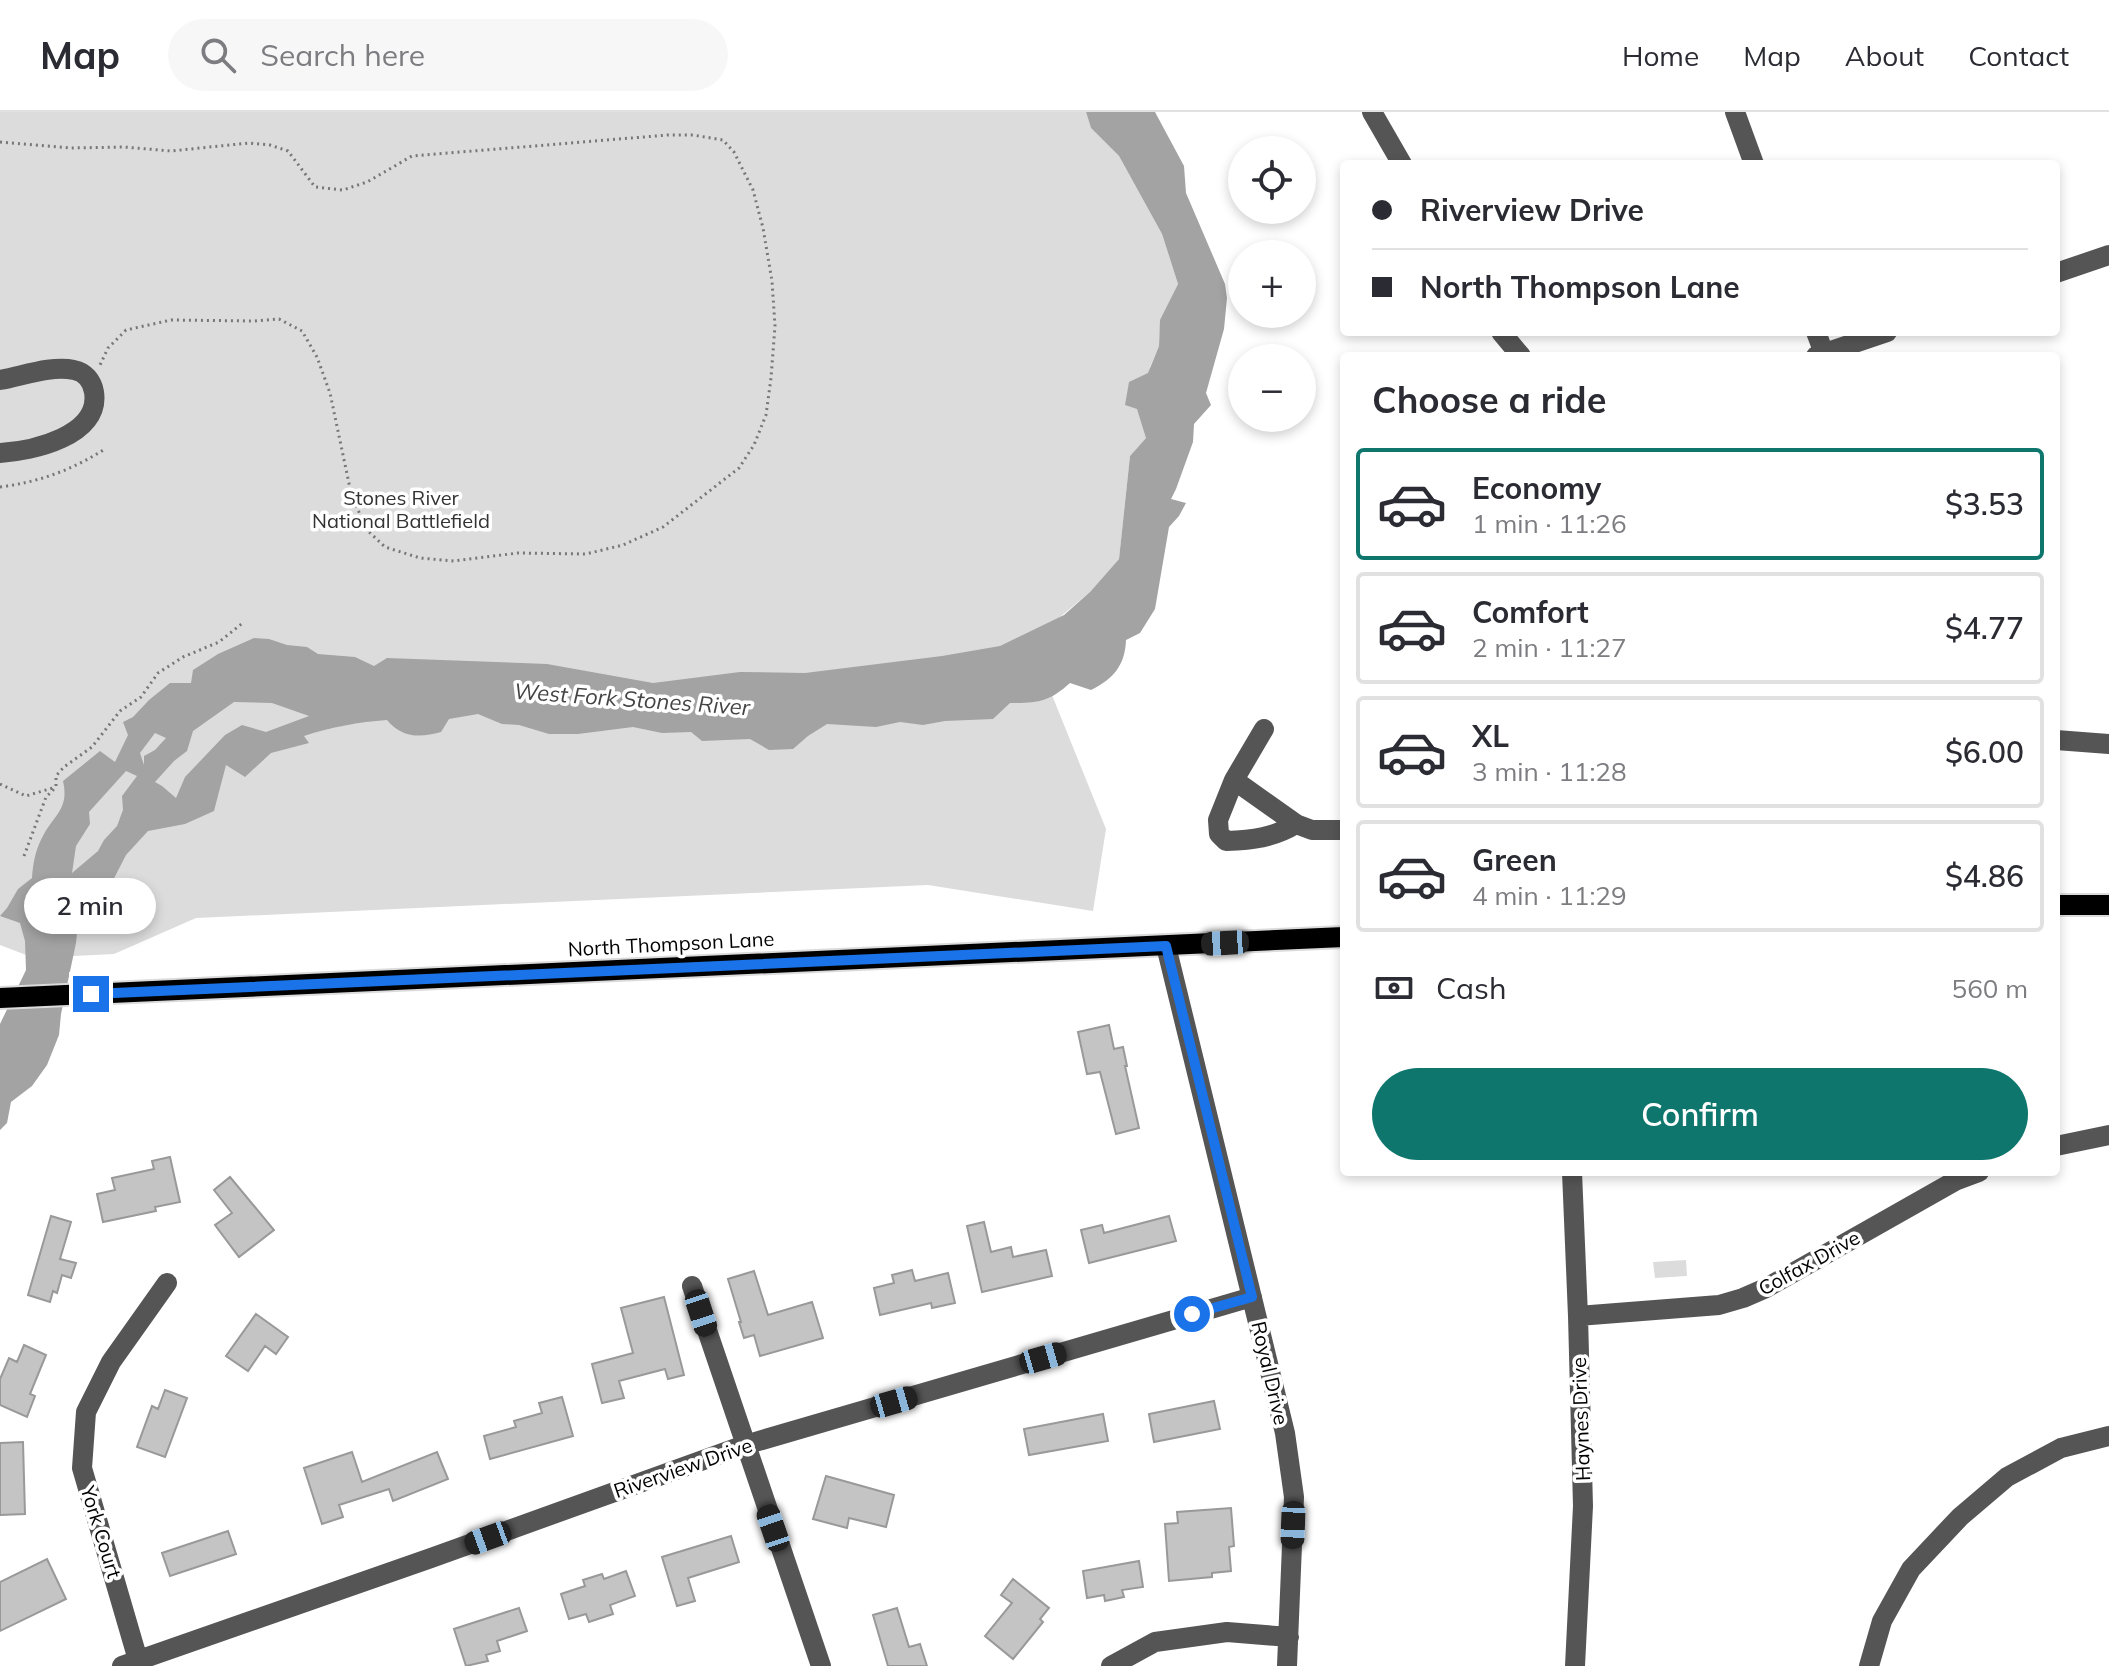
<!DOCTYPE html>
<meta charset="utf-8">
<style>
body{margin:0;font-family:Mulish,sans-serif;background:#f7f7f7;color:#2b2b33;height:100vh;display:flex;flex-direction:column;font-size:30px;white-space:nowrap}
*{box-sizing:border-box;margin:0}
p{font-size:26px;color:#7c7c81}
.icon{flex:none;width:44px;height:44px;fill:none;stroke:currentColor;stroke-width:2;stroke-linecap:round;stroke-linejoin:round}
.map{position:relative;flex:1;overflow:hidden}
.sheet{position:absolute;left:1340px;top:240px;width:720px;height:824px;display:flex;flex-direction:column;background:#fff;border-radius:8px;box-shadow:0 4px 12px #0003}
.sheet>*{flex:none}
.guide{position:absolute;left:1340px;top:48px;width:720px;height:176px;border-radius:8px;box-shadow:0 4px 12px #0003;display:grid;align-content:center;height:176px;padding:0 32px;background:#fff}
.tools{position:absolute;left:1228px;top:24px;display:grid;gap:16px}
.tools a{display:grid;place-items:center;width:88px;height:88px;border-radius:50%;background:#fff;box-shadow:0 4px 12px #0003;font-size:40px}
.end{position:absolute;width:36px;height:36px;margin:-18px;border:10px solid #1a73e8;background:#fff;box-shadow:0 0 0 4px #fff}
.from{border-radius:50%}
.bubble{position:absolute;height:56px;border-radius:28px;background:#fff;box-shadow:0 4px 12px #0003;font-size:26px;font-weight:600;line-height:56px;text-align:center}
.car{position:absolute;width:24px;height:48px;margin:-24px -12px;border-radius:10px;box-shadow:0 0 6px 2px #0007;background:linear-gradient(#222 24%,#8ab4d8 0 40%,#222 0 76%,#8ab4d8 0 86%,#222 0)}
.guide b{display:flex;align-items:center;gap:28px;height:76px;font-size:30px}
.guide b+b{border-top:2px solid #e1e1e2}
.guide i{width:20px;height:20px;background:#2b2b33}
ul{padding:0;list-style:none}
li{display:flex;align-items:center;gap:24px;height:112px;margin:0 16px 12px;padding:0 16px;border:4px solid #e1e1e2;border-radius:8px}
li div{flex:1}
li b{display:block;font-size:30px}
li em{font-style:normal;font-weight:600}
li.on{border-color:#0f766e}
li>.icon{width:72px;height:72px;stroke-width:1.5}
h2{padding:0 32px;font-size:36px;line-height:96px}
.pay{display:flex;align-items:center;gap:20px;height:88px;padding:0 32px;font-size:30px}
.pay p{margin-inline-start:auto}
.button{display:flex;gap:16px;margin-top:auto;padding:16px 32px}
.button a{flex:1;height:92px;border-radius:48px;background:#0f766e;color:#fff;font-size:32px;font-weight:600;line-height:92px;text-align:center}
header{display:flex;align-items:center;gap:48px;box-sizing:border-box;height:112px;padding:0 40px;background:#fff;border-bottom:2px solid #e1e1e2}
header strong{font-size:38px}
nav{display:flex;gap:44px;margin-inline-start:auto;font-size:28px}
.search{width:560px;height:72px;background:#f7f7f7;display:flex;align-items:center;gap:20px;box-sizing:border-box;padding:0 28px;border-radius:44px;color:#7c7c81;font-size:30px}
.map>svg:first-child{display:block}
.green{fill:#dcdcdc}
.water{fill:#a3a3a3;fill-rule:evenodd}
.building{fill:#c4c4c4;stroke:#999;stroke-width:2}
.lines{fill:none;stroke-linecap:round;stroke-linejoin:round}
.major-casing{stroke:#dbdbdb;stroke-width:24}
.path{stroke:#777;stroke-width:3;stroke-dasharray:2 4;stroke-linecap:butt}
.minor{stroke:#555;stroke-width:20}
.major{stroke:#000;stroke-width:20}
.route{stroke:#1a73e8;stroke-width:10}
.labels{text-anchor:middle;stroke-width:7;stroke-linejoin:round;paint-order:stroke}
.park-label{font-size:20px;fill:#333;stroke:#fff}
.street-label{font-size:20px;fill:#000;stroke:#fff}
.water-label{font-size:22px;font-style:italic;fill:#444;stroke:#fff}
</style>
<header>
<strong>Map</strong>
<div class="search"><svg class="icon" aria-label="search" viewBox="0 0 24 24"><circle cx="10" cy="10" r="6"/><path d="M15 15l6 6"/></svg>Search here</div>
<nav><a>Home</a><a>Map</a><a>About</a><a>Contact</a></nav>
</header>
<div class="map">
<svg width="2109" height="1554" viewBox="0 0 2109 1554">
<rect width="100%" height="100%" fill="#fff"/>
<path class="green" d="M0 0H1086L1091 16 1119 44 1162 122 1178 172 1164 201 1160 216 1159 234 1150 255 1146 326 1130 344 1119 447 1090 480 1060 505 1033 536 1106 717 1093 799 928 773 196 806 114 842 34 846 0 833Z
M1686 1148 1687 1164 1655 1166 1653 1150Z"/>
<path class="water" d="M1086 0H1155L1184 54 1186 81 1225 172 1227 186 1224 217 1206 281 1211 293 1194 312 1193 330 1176 377 1171 387 1186 391 1179 404 1169 415 1155 497 1140 521 1126 528C1125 554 1113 567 1091 578L1070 571C1049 590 1038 591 1010 591L993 607 945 609 923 613 900 610 876 615 827 612 808 624 793 637 769 638 750 627 702 629 691 620 662 621 633 615 578 622H549L519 613 502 612 478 602 449 607 441 620C420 626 402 626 387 608 359 610 331 615 304 624L309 631 271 641 245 665 226 653 214 699 185 712 148 719 126 743 107 780 113 799 116 815 103 817 91 807 78 811 76 831 61 902 59 923 47 953 32 974 11 990 7 1011 0 1018V912L26 858 25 829 20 811 0 804 7 796 18 777 32 766C33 750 36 736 44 722 56 701 69 696 63 669L100 639 115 650 128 623 123 610 133 605 149 588 170 571H191L193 558 218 542 254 526 269 527 287 533 307 535 318 542 355 545 374 554 387 546 547 552 653 571 740 560 805 561 942 544 1000 534 1064 503 1090 480 1119 447 1130 344 1146 326 1137 297 1125 293 1129 270 1148 261 1159 234 1160 208 1178 172 1162 122 1119 44 1091 16ZM234 590 272 591 309 604 266 620 242 613 225 623 185 665 176 686 162 674 155 670 174 649 187 639 193 619ZM155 621 166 626 155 638 144 644V653L140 641ZM126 659 137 664 122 684 123 698 117 714 104 728 98 739 72 761 76 734 90 712 89 700Z"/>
<path class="building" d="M1109 913 1114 937 1123 935 1127 954H1125L1139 1016 1116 1022 1100 960 1087 962 1078 920Z
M170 1045 180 1090 155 1095 156 1099 103 1110 97 1082 115 1078 112 1066 154 1057 152 1049Z
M230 1065 274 1118 239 1145 215 1113 232 1101 214 1078Z
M51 1104 71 1110 60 1147 76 1151 71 1166 62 1163 57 1181 53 1179 50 1190 28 1183Z
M1169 1104 1176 1129 1089 1151 1081 1118 1102 1113 1104 1121Z
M984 1110 991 1140 1011 1135 1013 1145 1046 1138 1052 1164 982 1180 967 1114Z
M912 1158 915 1169 948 1161 955 1191 932 1196 931 1191 880 1203 874 1176 894 1171 892 1163Z
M754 1159 768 1203 812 1190 823 1226 760 1244 754 1223 744 1226 739 1210H741L728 1167Z
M664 1185 684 1263 668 1267 665 1257 619 1269 624 1286 602 1291 592 1252 633 1241 621 1196Z
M256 1202 288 1225 276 1242 265 1234 248 1259 226 1244Z
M24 1233 46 1243 30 1282 35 1284 27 1305 0 1293V1267L9 1246 17 1250Z
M165 1278 187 1286 165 1345 137 1335 152 1294 158 1297Z
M562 1285 573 1324 490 1347 484 1324 516 1315 514 1309 542 1301 539 1291Z
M1214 1289 1220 1317 1154 1330 1149 1302Z
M1103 1302 1108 1329 1029 1343 1024 1317Z
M23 1330 25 1402 0 1403V1331Z
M352 1340 362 1370 437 1340 448 1367 393 1389 389 1377 339 1393 343 1405 322 1412 304 1356Z
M826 1364 894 1383 886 1415 849 1406 847 1416 813 1407Z
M1231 1396 1234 1434 1229 1435 1231 1459 1212 1461V1465L1169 1469 1165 1412 1178 1411 1177 1400Z
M228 1419 236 1442 170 1464 162 1441Z
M731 1424 739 1450 688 1466 695 1489 677 1494 662 1445Z
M47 1447 66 1487 0 1519V1470Z
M1139 1449 1143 1475 1122 1478 1124 1485 1105 1489 1104 1483 1087 1486 1083 1459Z
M626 1459 635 1484 610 1493 613 1502 589 1510 586 1502 569 1507 561 1482 585 1474 583 1468 602 1462 604 1467Z
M1013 1467 1049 1496 1040 1507 1043 1510 1013 1547 985 1524 1012 1491 1001 1483Z
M519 1496 527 1519 497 1529 500 1539 486 1543 488 1549 466 1554 454 1517Z
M897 1496 909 1535 920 1532 927 1554H888L873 1503Z"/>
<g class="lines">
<defs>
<path id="major" d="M2056 793H2109
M0 886 1344 825"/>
</defs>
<use href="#major" class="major-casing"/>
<path class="path" d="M0 30 71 36 124 35 171 39 249 31 270 33 288 39 315 75 343 78 367 70 412 44 668 23H693L723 28 734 40 753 78 763 116 772 169 775 214 771 266 766 303 754 333 739 356 663 415 623 433 586 442 518 441 454 449 420 446 385 435 366 417 351 381 330 281 317 245 302 219 279 207 254 209 171 208 126 218 108 236 100 253
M0 375C39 370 72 358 105 337
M0 672 26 684 56 675
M24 744 46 685 56 675V664L64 655 92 635 120 599 141 585 158 561 183 545 219 530 244 510"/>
<path class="minor" d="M1372 0 1402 52
M1735 0 1754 52
M2056 161 2109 143
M1501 220 1521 244
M1816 220 1825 244
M1816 244 1887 220
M0 268C23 264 51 253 74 258 85 260 92 269 94 280 101 324 32 339 0 341
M1264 617 1234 668 1296 712 1312 718H1344
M2056 628 2109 632
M1234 668 1218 708 1219 722 1226 729C1252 728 1273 726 1296 712
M1166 834 1285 1321 1294 1385 1287 1554
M2056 1034 2109 1023
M1572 1060 1578 1204 1583 1394 1575 1554
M692 1174 821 1554
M1578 1204 1719 1193 1743 1186 1766 1176 1955 1069 1979 1060
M138 1548 82 1356 86 1300 111 1250 167 1171
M122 1554 431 1446 745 1333 1252 1185
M1111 1554 1155 1530 1227 1520 1289 1525
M1869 1554 1882 1509 1911 1457 1960 1405 2007 1365 2061 1336 2109 1324"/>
<use href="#major" class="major"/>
</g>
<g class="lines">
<path class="route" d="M91 882 1166 834 1252 1185 1192 1202"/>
</g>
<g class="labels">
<g class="park-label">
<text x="401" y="393">Stones River<tspan x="401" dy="23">National Battlefield</tspan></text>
</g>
<g class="street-label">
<text transform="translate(671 832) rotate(-3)" y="7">North Thompson Lane</text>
<text transform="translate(1809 1151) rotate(-29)" y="7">Colfax Drive</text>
<text transform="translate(1270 1261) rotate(77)" y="7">Royal Drive</text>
<text transform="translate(1581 1307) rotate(-92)" y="7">Haynes Drive</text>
<text transform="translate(683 1356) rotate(-19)" y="7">Riverview Drive</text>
<text transform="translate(101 1420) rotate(73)" y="7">York Court</text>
</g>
<g class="water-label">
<text transform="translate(632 587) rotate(4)" y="8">West Fork Stones River</text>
</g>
</g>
</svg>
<div class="tools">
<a><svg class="icon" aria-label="locate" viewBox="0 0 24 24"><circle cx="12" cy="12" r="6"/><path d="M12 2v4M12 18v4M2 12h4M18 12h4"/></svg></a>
<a>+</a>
<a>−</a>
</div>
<i class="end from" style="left:1192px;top:1202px"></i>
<i class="end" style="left:91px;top:882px"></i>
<div class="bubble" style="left:24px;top:766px;width:132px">2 min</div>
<i class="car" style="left:1225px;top:831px;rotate:267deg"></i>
<i class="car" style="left:701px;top:1201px;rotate:162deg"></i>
<i class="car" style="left:1043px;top:1246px;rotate:74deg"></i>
<i class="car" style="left:894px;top:1290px;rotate:74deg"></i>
<i class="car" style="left:1293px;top:1413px;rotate:182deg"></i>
<i class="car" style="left:773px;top:1416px;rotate:341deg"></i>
<i class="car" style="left:488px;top:1426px;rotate:250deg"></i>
<div class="guide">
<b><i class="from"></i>Riverview Drive</b>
<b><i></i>North Thompson Lane</b>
</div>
<section class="sheet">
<h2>Choose a ride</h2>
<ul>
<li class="on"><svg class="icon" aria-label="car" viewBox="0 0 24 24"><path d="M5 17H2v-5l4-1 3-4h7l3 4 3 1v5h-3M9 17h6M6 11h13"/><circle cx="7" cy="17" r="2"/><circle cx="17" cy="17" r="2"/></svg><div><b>Economy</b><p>1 min · 11:26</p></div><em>$3.53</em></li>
<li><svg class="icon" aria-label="car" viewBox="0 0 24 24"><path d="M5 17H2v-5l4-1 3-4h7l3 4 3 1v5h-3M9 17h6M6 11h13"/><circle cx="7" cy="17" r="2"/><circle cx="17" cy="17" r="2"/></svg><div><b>Comfort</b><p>2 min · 11:27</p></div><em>$4.77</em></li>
<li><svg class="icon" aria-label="car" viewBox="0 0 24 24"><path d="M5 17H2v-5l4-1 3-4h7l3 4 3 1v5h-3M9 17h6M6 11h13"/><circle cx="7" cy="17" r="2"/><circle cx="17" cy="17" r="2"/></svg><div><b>XL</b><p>3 min · 11:28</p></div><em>$6.00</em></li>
<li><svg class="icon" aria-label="car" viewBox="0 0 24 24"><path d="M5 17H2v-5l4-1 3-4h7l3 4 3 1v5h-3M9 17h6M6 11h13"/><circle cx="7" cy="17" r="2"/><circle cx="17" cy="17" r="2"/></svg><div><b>Green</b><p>4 min · 11:29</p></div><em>$4.86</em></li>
</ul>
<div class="pay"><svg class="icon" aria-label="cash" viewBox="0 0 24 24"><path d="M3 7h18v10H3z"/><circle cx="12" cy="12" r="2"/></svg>Cash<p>560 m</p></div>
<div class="button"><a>Confirm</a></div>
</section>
</div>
